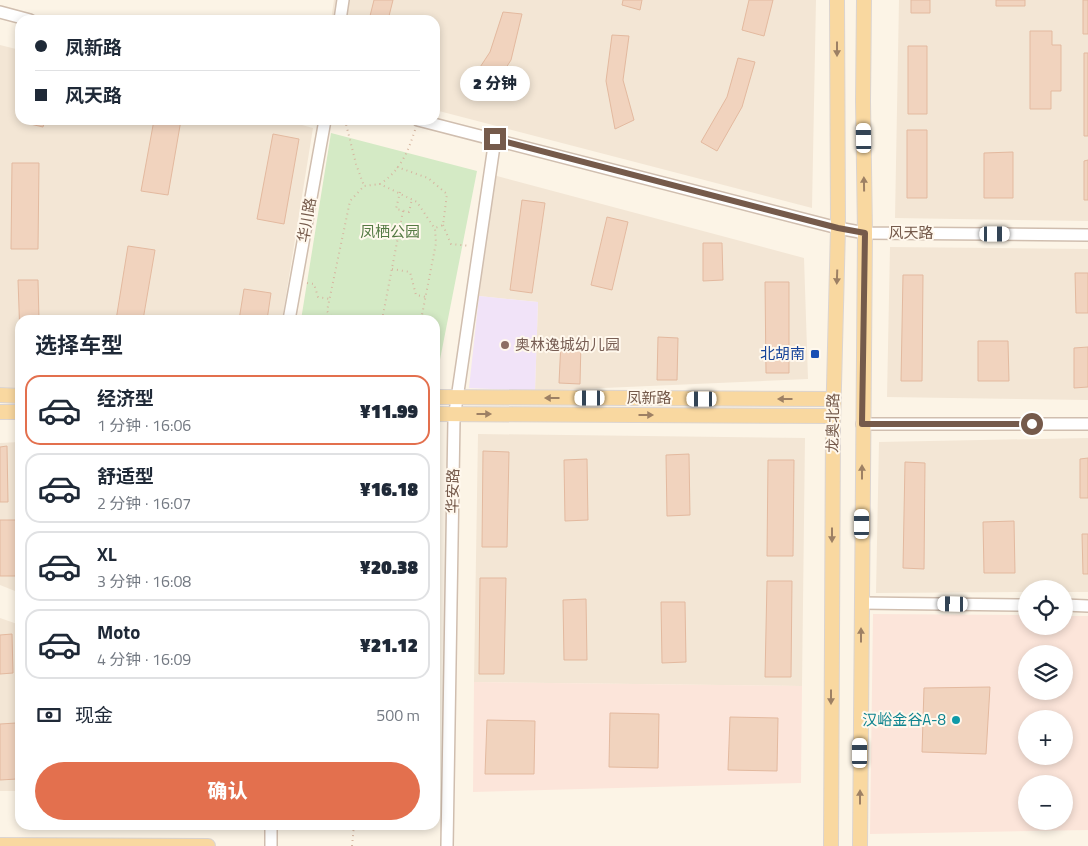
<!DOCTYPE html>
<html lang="zh">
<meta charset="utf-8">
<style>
body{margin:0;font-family:"Titillium Web","Noto Sans SC",sans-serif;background:#f6f6f7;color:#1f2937;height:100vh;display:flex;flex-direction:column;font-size:19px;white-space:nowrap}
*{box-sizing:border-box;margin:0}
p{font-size:16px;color:#747a83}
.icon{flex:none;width:28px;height:28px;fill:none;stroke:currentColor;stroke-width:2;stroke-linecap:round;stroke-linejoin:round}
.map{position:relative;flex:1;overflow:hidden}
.panel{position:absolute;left:15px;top:315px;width:425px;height:515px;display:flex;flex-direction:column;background:#fff;border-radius:15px;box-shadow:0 2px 8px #0003}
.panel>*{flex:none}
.banner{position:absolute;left:15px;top:15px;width:425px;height:110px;border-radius:15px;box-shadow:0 2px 8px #0003;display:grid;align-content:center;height:110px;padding:0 20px;background:#fff}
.tools{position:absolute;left:1018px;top:580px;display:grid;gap:10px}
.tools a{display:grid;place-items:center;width:55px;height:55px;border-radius:50%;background:#fff;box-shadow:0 2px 8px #0003;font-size:25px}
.end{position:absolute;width:22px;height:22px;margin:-11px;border:6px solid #755a4b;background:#fff;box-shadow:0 0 0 2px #fff}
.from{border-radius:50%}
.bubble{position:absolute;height:35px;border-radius:18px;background:#fff;box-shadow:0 2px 8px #0003;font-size:16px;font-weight:800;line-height:35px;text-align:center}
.car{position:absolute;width:15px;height:30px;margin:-15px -8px;border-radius:6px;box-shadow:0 0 4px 1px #0007;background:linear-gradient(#fff 24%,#345 0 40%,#fff 0 76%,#345 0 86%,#fff 0)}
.banner b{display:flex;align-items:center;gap:18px;height:48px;font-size:19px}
.banner b+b{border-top:1px solid #e0e1e3}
.banner i{width:12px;height:12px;background:#1f2937}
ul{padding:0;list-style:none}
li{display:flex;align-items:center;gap:15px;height:70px;margin:0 10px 8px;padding:0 10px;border:2px solid #e0e1e3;border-radius:15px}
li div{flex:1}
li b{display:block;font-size:19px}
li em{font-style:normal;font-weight:800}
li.active{border-color:#e3704e}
li>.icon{width:45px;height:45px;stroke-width:1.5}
h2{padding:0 20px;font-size:22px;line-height:60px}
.pay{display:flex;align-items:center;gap:12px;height:55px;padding:0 20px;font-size:19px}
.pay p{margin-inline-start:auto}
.button{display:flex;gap:10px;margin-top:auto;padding:10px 20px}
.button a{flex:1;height:58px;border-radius:30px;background:#e3704e;color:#fff;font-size:20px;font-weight:800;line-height:58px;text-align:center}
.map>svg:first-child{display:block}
.residential{fill:#f3e6d5}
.commercial{fill:#fce5da;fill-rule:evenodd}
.education{fill:#f1e3f8}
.green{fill:#d4eac5}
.building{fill:#f1d3be;stroke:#e3b99f}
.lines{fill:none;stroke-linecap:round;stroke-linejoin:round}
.minor-casing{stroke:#d0beaf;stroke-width:14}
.major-casing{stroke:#dbd4d0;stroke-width:16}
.path{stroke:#d6b6a1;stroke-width:2;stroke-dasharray:1 4;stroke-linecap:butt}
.minor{stroke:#fff;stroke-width:11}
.major{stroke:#f9d8a0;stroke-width:14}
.oneway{fill:#9d8064}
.route{stroke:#755a4b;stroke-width:6}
.education-dot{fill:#8d6e63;stroke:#fff8ed;stroke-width:2}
.transit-dot{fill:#1a4fb4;stroke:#fff8ed;stroke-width:2}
.culture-dot{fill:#0f9aa8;stroke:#fff8ed;stroke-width:2}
.labels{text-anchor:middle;stroke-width:4;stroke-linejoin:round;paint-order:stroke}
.street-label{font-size:15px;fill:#755a4b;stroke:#fff8ed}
.park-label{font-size:15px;fill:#547a43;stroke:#fff8ed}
.education-label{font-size:15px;fill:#785e54;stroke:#fff8ed;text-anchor:start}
.transit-label{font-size:15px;fill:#164399;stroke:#fff8ed;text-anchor:end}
.culture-label{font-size:15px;fill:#0d838f;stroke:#fff8ed;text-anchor:end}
</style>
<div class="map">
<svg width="1088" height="846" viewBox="0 0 1088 846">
<rect width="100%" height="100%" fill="#fcf4e6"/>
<path class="residential" d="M334 0H816L812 208 435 110V20H331Z
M899 0H1088V221L895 218Z
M0 45 20 50V120H284L313 128 282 320H20V397L0 396Z
M493 175 804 258 808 379 535 391 538 302 479 296Z
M890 247 1088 249V400L887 397Z
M478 434 805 438 802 686 474 682Z
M1088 438V592H1064V589H1026V592L876 593 879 442Z
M20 442V593L0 585V443Z
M0 618 20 625V791H0Z"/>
<path class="commercial" d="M873 614 1026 615V626H1064V616H1088V830L870 834ZM1026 654H1064V691H1026ZM1026 719H1064V756H1026ZM1026 784H1064V821H1026Z
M474 682 802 686 801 783 473 792Z"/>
<path class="education" d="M479 296 538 302 535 391 469 388Z"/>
<path class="green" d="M331 133 477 171 435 385V320H301Z"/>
<path class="building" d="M374 0H393L388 20H369Z
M623 0H642L640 10 622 5Z
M749 0H773L764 36 742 30Z
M911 0H930V13H911Z
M996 0H1025V6H996Z
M1083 0H1088V34H1083Z
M503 12 522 14 511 60 486 99 465 90 490 52Z
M1030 31H1052V45H1061V91H1051V109H1030Z
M612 35 629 36 623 80 634 120 615 129 606 81Z
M908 46H927V114H908Z
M1084 53H1088V136H1084Z
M738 58 755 62 742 107 717 151 701 142 727 97Z
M27 120H45L43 127 26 123Z
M154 120H181L168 195 141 191Z
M907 130H927V198H907Z
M273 134 299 139 284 224 257 219Z
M1013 152V198H984V153Z
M1088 160V200H1084V161Z
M12 163H39L38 249H11Z
M522 200 545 203 532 293 510 290Z
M607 217 628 222 612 290 591 285Z
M703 243H722L723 280 703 281Z
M128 246 155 250 143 320H116Z
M1075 273H1088V313H1076Z
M903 275H923L922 381H901Z
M18 280H38L39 320H20V337Z
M765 282H789V373H766Z
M244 289 271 293 267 320H239Z
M658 337 678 338 677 380H657Z
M561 341H581L580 384 559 383Z
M978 341H1008L1009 381H978Z
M1088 347V387L1074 388V348Z
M7 446 8 502H0V447Z
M483 451 509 452 507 547H482Z
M689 454 690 515 667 516 666 455Z
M1088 458V498H1080V459Z
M587 459 588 520 565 521 564 460Z
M768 460H794L793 556H767Z
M905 462 925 463 924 569 903 568Z
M0 520H16L17 576H0Z
M1014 521 1015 573H984L983 522Z
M1082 534H1088V574H1083Z
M480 578H506L504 674H479Z
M767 581H792L791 677H765Z
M586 599 587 660H564L563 600Z
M661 602H685L686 662 662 663Z
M12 634 13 673 0 674V635Z
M990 687 986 754 922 752 924 688Z
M610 713 659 714 658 768 609 767Z
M730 717 778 718 777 771 728 770Z
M487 720 535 721 534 774H485Z
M16 723 17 779 0 780V724Z"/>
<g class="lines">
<defs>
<path id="minor" d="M0 12 30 20
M340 20 343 0
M418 120 838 228 865 233 1088 235
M289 320 325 120
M862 424H1088
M861 603 1026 605
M1064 605 1088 606
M271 846V825
M447 846 454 419 495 139"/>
<path id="major" d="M0 395 20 396
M435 397 834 399
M0 412H20
M435 414 833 416
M0 845 208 846
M831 846 833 426 838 228 837 0
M860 846 865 233 863 101 864 0"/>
</defs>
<use href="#minor" class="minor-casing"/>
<use href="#major" class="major-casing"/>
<path class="path" d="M345 120 356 164 364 186
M415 130C408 152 400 171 380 184L417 202 435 229 436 243 421 320
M397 167 428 178 447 194 443 225 435 228
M400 192 396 209 409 212 412 199
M443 225 451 244 470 246
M392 269 410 272 416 295 426 297
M307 283 314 284 318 297 330 299
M334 320 327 311 350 201 364 186 380 184
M352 320 353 318 366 320
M382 320 403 211
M352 846 354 825"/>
<use href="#minor" class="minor"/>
<use href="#major" class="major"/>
</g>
<defs><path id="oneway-solid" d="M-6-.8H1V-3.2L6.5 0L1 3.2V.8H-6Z" transform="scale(1.25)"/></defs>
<g class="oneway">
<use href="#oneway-solid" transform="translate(837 49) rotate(90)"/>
<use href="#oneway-solid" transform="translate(864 184) rotate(-91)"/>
<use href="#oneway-solid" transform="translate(837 277) rotate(92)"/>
<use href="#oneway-solid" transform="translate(552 398) rotate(-180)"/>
<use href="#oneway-solid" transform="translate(785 399) rotate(-180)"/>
<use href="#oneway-solid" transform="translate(484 414)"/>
<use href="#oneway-solid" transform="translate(646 415)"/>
<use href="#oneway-solid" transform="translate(862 472) rotate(-90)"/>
<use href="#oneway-solid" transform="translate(832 535) rotate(90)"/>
<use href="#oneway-solid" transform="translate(861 635) rotate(-90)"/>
<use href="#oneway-solid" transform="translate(831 697) rotate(90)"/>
<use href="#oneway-solid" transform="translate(860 797) rotate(-90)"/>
</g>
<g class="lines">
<path class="route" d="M495 139 838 228 865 233 862 424H1032"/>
</g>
<circle class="education-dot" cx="505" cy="345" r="5"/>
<rect class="transit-dot" x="810" y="349" width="10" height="10" rx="2.5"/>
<circle class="culture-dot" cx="956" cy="720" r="5"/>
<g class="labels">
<g class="street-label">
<text transform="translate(307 220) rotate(-80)" y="5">华川路</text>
<text x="911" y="238">风天路</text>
<text x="649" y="403">凤新路</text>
<text transform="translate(833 423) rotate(-89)" y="5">龙奥北路</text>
<text transform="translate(453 491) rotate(-89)" y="5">华安路</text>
</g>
<g class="park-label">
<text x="390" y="237">凤栖公园</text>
</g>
<g class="education-label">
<text x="515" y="350">奥林逸城幼儿园</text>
</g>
<g class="transit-label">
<text x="805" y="359">北胡南</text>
</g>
<g class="culture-label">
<text x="946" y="725">汉峪金谷A-8</text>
</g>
</g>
</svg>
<div class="tools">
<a><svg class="icon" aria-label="locate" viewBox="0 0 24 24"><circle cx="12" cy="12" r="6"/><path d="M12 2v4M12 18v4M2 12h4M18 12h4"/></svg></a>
<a><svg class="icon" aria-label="layers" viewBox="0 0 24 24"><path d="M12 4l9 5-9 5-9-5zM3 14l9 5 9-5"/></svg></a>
<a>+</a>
<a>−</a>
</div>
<i class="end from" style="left:1032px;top:424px"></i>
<i class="end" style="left:495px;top:139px"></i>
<div class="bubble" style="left:460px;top:66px;width:70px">2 分钟</div>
<i class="car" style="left:864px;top:138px;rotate:359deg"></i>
<i class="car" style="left:995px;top:234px;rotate:90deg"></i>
<i class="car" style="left:590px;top:398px;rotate:270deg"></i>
<i class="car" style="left:702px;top:399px;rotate:270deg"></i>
<i class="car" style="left:862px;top:524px;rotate:0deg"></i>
<i class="car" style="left:953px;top:604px;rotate:271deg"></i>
<i class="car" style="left:860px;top:753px;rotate:0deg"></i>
<div class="banner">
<b><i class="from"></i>凤新路</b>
<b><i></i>风天路</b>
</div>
<section class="panel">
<h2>选择车型</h2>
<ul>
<li class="active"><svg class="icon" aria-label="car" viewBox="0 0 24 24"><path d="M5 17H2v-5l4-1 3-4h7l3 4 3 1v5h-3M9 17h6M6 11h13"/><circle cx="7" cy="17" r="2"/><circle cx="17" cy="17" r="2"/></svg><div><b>经济型</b><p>1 分钟 · 16:06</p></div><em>¥11.99</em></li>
<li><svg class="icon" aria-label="car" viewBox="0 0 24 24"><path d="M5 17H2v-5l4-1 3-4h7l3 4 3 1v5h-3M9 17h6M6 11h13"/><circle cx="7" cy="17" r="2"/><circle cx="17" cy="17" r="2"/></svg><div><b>舒适型</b><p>2 分钟 · 16:07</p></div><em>¥16.18</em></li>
<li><svg class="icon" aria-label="car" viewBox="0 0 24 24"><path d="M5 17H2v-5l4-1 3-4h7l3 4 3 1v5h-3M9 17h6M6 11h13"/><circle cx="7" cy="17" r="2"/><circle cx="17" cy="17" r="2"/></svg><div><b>XL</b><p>3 分钟 · 16:08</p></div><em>¥20.38</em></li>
<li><svg class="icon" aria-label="car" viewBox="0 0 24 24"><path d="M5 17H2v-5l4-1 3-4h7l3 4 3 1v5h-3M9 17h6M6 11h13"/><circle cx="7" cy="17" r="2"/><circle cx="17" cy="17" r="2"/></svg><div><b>Moto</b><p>4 分钟 · 16:09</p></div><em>¥21.12</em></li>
</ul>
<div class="pay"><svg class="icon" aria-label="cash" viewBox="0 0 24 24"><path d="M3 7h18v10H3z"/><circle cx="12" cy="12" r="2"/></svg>现金<p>500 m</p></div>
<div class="button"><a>确认</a></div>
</section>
</div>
